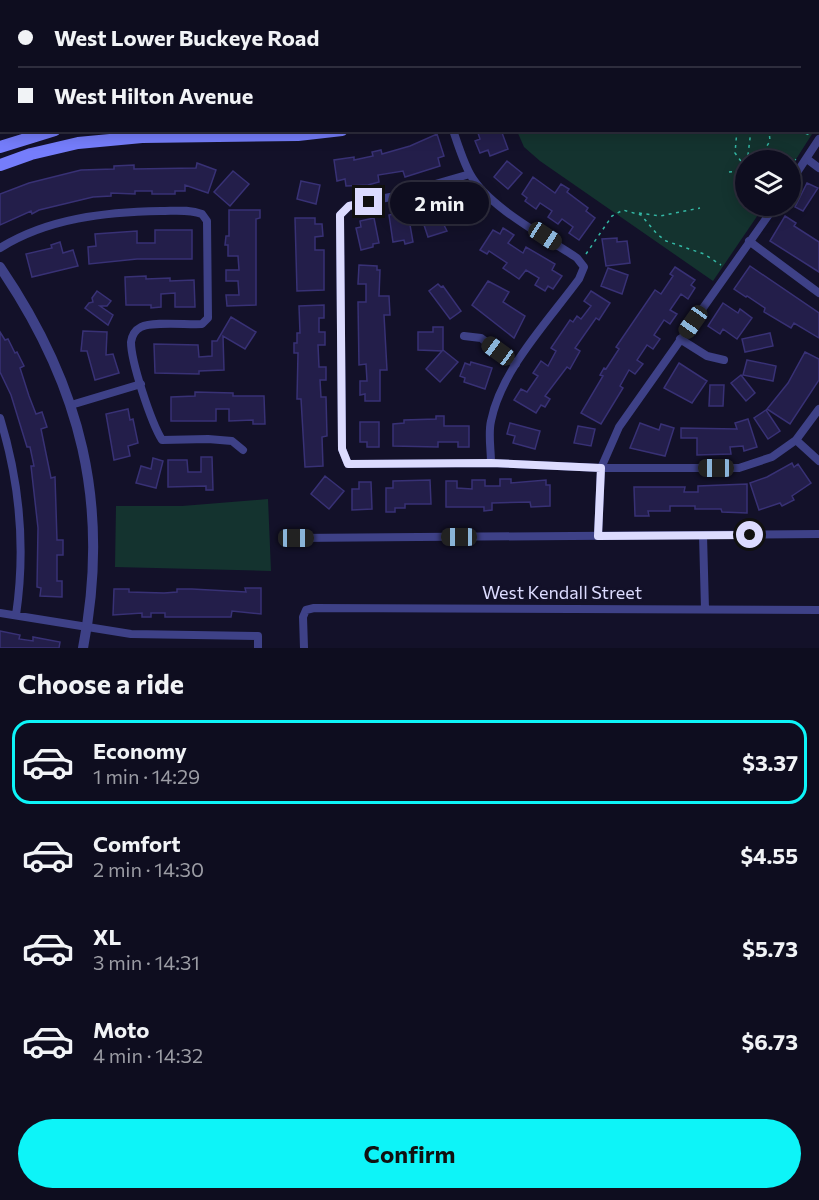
<!DOCTYPE html>
<meta charset="utf-8">
<style>
body{margin:0;font-family:Commissioner,sans-serif;background:#171628;color:#f1f3f6;height:100vh;display:flex;flex-direction:column;font-size:22px;white-space:nowrap}
*{box-sizing:border-box;margin:0}
p{font-size:20px;color:#9b9ca4}
.icon{flex:none;width:33px;height:33px;fill:none;stroke:currentColor;stroke-width:2;stroke-linecap:round;stroke-linejoin:round}
.map{position:relative;height:648px;overflow:hidden}
.drawer{display:flex;flex-direction:column;background:#0e0d1f;flex:1}
.drawer>*{flex:none}
.hud{position:absolute;left:0px;top:0px;width:819px;height:132px;box-shadow:0 3px 15px #0003,0 0 0 2px #2e2d3d;display:grid;align-content:center;height:132px;padding:0 18px;background:#0e0d1f}
.buttons{position:absolute;left:735px;top:150px;display:grid;gap:12px}
.buttons a{display:grid;place-items:center;width:66px;height:66px;border-radius:50%;background:#0e0d1f;box-shadow:0 3px 15px #0003,0 0 0 2px #2e2d3d;font-size:30px}
.end{position:absolute;width:27px;height:27px;margin:-14px;border:8px solid #dcdbfe;background:#111;box-shadow:0 0 0 3px #111}
.from{border-radius:50%}
.bubble{position:absolute;height:42px;border-radius:21px;background:#0e0d1f;box-shadow:0 3px 15px #0003,0 0 0 2px #2e2d3d;font-size:20px;font-weight:700;line-height:42px;text-align:center}
.car{position:absolute;width:18px;height:36px;margin:-18px -9px;border-radius:8px;box-shadow:0 0 4px 2px #0007;background:linear-gradient(#222 24%,#8ab4d8 0 40%,#222 0 76%,#8ab4d8 0 86%,#222 0)}
.hud b{display:flex;align-items:center;gap:21px;height:57px;font-size:22px}
.hud b+b{border-top:2px solid #2e2d3d}
.hud i{width:15px;height:15px;background:#f1f3f6}
ul{padding:0;list-style:none}
li{display:flex;align-items:center;gap:18px;height:84px;margin:0 12px 9px;padding:0 6px;border:3px solid transparent;border-radius:18px}
li div{flex:1}
li b{display:block;font-size:22px}
li em{font-style:normal;font-weight:700}
li.on{border-color:#0df4f8}
li>.icon{width:54px;height:54px;stroke-width:1.5}
h2{padding:0 18px;font-size:27px;line-height:72px}
.primary-button{display:flex;gap:12px;margin-top:auto;padding:12px 18px}
.primary-button a{flex:1;height:69px;border-radius:36px;background:#0df4f8;color:#111;font-size:24px;font-weight:700;line-height:69px;text-align:center}
.map>svg:first-child{display:block}
.green{fill:#14332f}
.building{fill:#231e4a;stroke:#383175;stroke-width:1.5}
.lines{fill:none;stroke-linecap:round;stroke-linejoin:round}
.path{stroke:#34b8a5;stroke-width:1.5;stroke-dasharray:3 4.5;stroke-linecap:butt}
.minor{stroke:#3e4187;stroke-width:8}
.tertiary{stroke:#3e4187;stroke-width:10}
.secondary{stroke:#757dfb;stroke-width:12}
.route{stroke:#dcdbfe;stroke-width:8}
.labels{text-anchor:middle;stroke-width:5;stroke-linejoin:round;paint-order:stroke}
.street-label{font-size:18px;fill:#dcdbfe;stroke:#131129}
</style>
<div class="map">
<svg width="819" height="648" viewBox="0 0 819 648">
<rect width="100%" height="100%" fill="#131129"/>
<path class="green" d="M517 131H814L791 167 790 160H746V206H764L713 281 540 161 524 147Z
M268 499 271 571 115 567 116 506H182Z"/>
<path class="building" d="M477 130H501L508 149 490 156 488 150 480 153 475 141 480 139Z
M437 134 444 156 438 158 440 166 405 177 403 171 378 175 379 182 368 185 346 186 345 179 337 181 334 160 354 157V160L373 156 372 152 381 150 382 154 410 146Z
M507 161 522 173 508 189 494 177Z
M197 163 216 170 208 193 185 185V191H175V194H152V191H135V194L111 193V196L93 197 39 210 32 214 31 211 0 225V194L29 183 81 170 114 169V166L134 165V169L196 168Z
M233 171 249 184 230 206 214 192Z
M533 177 555 193 561 184 569 189 567 192 588 208 586 211 595 218 579 240 569 233 573 227 562 219 558 224 548 217 552 211 540 203 536 209 525 201 527 198 522 194Z
M301 181 320 185 316 204 297 199Z
M807 183 818 188 803 211 795 207Z
M461 195 463 203 471 201 475 216 444 225 447 231 428 237 421 216 428 214 425 207Z
M229 210H260V218L256 219V305L227 306 226 295H239L238 281H226V270H239L238 256H228V245H225L226 236H229Z
M402 212 403 220 409 219 413 242 405 244 404 240 393 242 389 215Z
M785 216 796 223 794 226 819 242V272L770 241Z
M295 218H315V224H322L323 236 315 237V250H324V290L297 291Z
M374 218 379 243 373 244V247L361 250 356 228 361 227 360 221Z
M503 228 514 235 508 243 523 253 526 247 555 264 552 270 562 276 553 289 548 286 545 291 535 285 539 278 526 270 519 279 503 268 507 263 489 251 487 254 480 250 493 230 500 234Z
M155 230H192V259H137L89 264 88 247 96 246 95 234 137 231V243H155Z
M617 238V242L627 241 630 263 606 266 602 239Z
M60 242 63 253 73 250 78 266 32 277 26 254 52 248 51 245Z
M359 265 377 266V270H380L379 296H389L390 315H384L387 370H380V401H365V394L360 395V381H367L366 364 359 365 358 302H366V284H358Z
M750 266 819 313V338L794 323 791 328 764 312 765 308 747 296 746 297 734 289Z
M675 267 695 280 691 285 695 288 688 299 681 294 670 310 677 314 670 324 664 320 654 335 660 339 653 349 647 345 637 360 643 364 635 374 629 370 620 386 623 388 601 424 581 413 603 376 600 375 604 368 606 369 619 349 616 347 655 290 661 294 673 276 670 274Z
M608 268 628 275 622 294 601 286Z
M146 276V279L170 278V281L194 280 195 307H175V293L161 294V307L151 308V305H126L125 277Z
M488 281 509 292 503 302 525 316 514 338 472 305Z
M438 284 441 287 443 286 461 311 450 319 429 291Z
M97 291 111 301 107 306H100L113 315 108 325 85 308 89 303 93 302 92 298Z
M591 291 610 303 599 320 596 318 575 348 580 351 570 369 567 367 545 396 550 399 545 407 541 405 536 413 514 400 521 389 527 392 538 376 533 373 541 361 548 366 556 351 551 348 570 320 573 322 577 316 581 319 591 306 584 301Z
M723 303 738 313 740 309 752 318 737 339 723 329 720 334 708 326Z
M324 305V318H319V332H325V345H318L319 367H326V380H320L321 397H326L327 436 322 437 323 466 305 467 301 399H297L298 353H294V343H297V333H300L299 306Z
M231 317 256 332 245 349 223 336 224 370 199 371V374L155 373 154 344 198 345 199 357 212 356V341H217Z
M433 327H443V350L458 362 440 382 426 369 442 351 418 350V332H433Z
M83 331 107 332 106 355 113 354 119 373 95 380 87 351H81Z
M0 332 5 340 8 339 15 353 17 352 24 366 20 368 29 396 36 414 42 412 47 427 41 429 51 478 55 477 57 540H63V555H57V581H62V597L40 596 41 588 37 587 38 528 31 466H34L30 447H27L11 395 0 372Z
M770 333 773 346 745 352 742 339Z
M805 352 819 359V380L790 424 767 409 788 383Z
M747 360 776 366 773 381 743 375Z
M471 362 492 368 485 389 464 382 465 378 460 376 465 363 470 365Z
M679 363 707 381 692 403 664 388Z
M741 375 755 393 746 401 731 383Z
M710 385H724L723 406H709Z
M195 392 233 393V396H264L265 424H253V420L229 421V409H216V421H171V397L195 396Z
M128 409 130 420 133 419 138 443 128 446 130 456 114 460 106 414Z
M766 410 780 431 768 439 754 418Z
M436 416H444V426H469V447H458V442H438V447L393 446V424L404 423V420L436 419Z
M748 419 757 447 744 451 743 446 730 447 731 454 697 455V438H681V428L737 429 735 423Z
M360 422H379V447H367V442H360Z
M510 423 540 431 535 449 513 443 515 436 507 434Z
M640 423 659 430 661 424 674 428 665 456 630 448Z
M578 426 595 429 591 446 574 443Z
M201 457H212L213 490H206V486L168 487V460H187L188 472H201Z
M153 458 163 461 156 488 136 483 141 466 151 469Z
M792 463 794 467 798 464 811 483 792 496 794 500 782 506 780 503 759 510 750 483 767 477Z
M325 476 344 491 329 509 311 494Z
M500 479H511V483L546 480V485H550V506L531 507 530 502 492 503V510L484 511V507H446V481H457V488L472 489V480H485V486H500Z
M430 480 431 504H405V508H395V512H386V488H393V481Z
M359 482H371L372 509 352 510V489H359Z
M747 484V513L722 512 721 509H695V506H670V511H648L649 516H635L634 487H685L684 492H698V486Z
M245 588H261V614L232 611 231 617H165V613H151V617H142V613L113 615 114 589H129V592L164 593 177 592V589H192L246 592Z
M0 631 20 635 19 639 33 641V637L60 642 59 648H0Z"/>
<g class="lines">
<path class="path" d="M737 130 735 153 746 168
M751 130 748 155 759 159 770 141 769 130
M799 130 811 136
M790 162 793 158 796 160
M729 172 746 170
M639 213 660 216 700 208
M586 254 612 216 623 210 641 215 657 234 666 241 704 254 721 265"/>
<path class="minor" d="M251 0V2
M333 0V2
M453 2 456 0
M787 2 790 0
M0 68H2
M453 130C458 145 463 161 470 174 488 207 546 237 577 258L584 267 579 279C549 320 501 370 491 421 488 434 491 449 491 463
M807 159 819 168
M470 174 390 197 349 206 340 215 342 449 348 464 491 463 601 468H739L772 457 796 440 819 461
M790 183 819 139
M749 241 819 293
M0 248C48 218 106 212 161 211 175 211 189 209 202 214L207 221 208 318 202 324C188 325 153 321 141 327 135 330 132 335 131 342 131 362 151 422 162 440L208 439 232 441 243 450
M464 336 481 338 516 364
M680 339 707 356 724 360
M71 405 141 384
M0 418C20 483 26 547 16 615
M796 440 819 409
M703 535 705 609
M598 536 601 468 619 427 775 206
M296 538 819 534
M0 613 131 634 258 636V648
M304 648 303 617 306 610 314 608 819 610"/>
<path class="tertiary" d="M0 267C81 386 111 505 83 648"/>
<path class="secondary" d="M600 2 603 0
M634 2 637 0
M0 147 55 130
M0 165 31 154 78 143 142 137 298 135 342 130"/>
</g>
<g class="lines">
<path class="route" d="M369 202 349 206 340 215 342 449 348 464 491 463 601 468 598 536 750 535"/>
</g>
<g class="labels">
<g class="street-label">
<text x="562" y="599">West Kendall Street</text>
</g>
</g>
</svg>
<div class="buttons">
<a><svg class="icon" aria-label="layers" viewBox="0 0 24 24"><path d="M12 4l9 5-9 5-9-5zM3 14l9 5 9-5"/></svg></a>
</div>
<i class="end from" style="left:750px;top:535px"></i>
<i class="end" style="left:369px;top:202px"></i>
<div class="bubble" style="left:390px;top:182px;width:99px">2 min</div>
<i class="car" style="left:545px;top:236px;rotate:123deg"></i>
<i class="car" style="left:693px;top:322px;rotate:215deg"></i>
<i class="car" style="left:498px;top:351px;rotate:306deg"></i>
<i class="car" style="left:716px;top:468px;rotate:270deg"></i>
<i class="car" style="left:459px;top:537px;rotate:270deg"></i>
<i class="car" style="left:296px;top:538px;rotate:90deg"></i>
<div class="hud">
<b><i class="from"></i>West Lower Buckeye Road</b>
<b><i></i>West Hilton Avenue</b>
</div>
</div>
<section class="drawer">
<h2>Choose a ride</h2>
<ul>
<li class="on"><svg class="icon" aria-label="car" viewBox="0 0 24 24"><path d="M5 17H2v-5l4-1 3-4h7l3 4 3 1v5h-3M9 17h6M6 11h13"/><circle cx="7" cy="17" r="2"/><circle cx="17" cy="17" r="2"/></svg><div><b>Economy</b><p>1 min · 14:29</p></div><em>$3.37</em></li>
<li><svg class="icon" aria-label="car" viewBox="0 0 24 24"><path d="M5 17H2v-5l4-1 3-4h7l3 4 3 1v5h-3M9 17h6M6 11h13"/><circle cx="7" cy="17" r="2"/><circle cx="17" cy="17" r="2"/></svg><div><b>Comfort</b><p>2 min · 14:30</p></div><em>$4.55</em></li>
<li><svg class="icon" aria-label="car" viewBox="0 0 24 24"><path d="M5 17H2v-5l4-1 3-4h7l3 4 3 1v5h-3M9 17h6M6 11h13"/><circle cx="7" cy="17" r="2"/><circle cx="17" cy="17" r="2"/></svg><div><b>XL</b><p>3 min · 14:31</p></div><em>$5.73</em></li>
<li><svg class="icon" aria-label="car" viewBox="0 0 24 24"><path d="M5 17H2v-5l4-1 3-4h7l3 4 3 1v5h-3M9 17h6M6 11h13"/><circle cx="7" cy="17" r="2"/><circle cx="17" cy="17" r="2"/></svg><div><b>Moto</b><p>4 min · 14:32</p></div><em>$6.73</em></li>
</ul>
<div class="primary-button"><a>Confirm</a></div>
</section>
